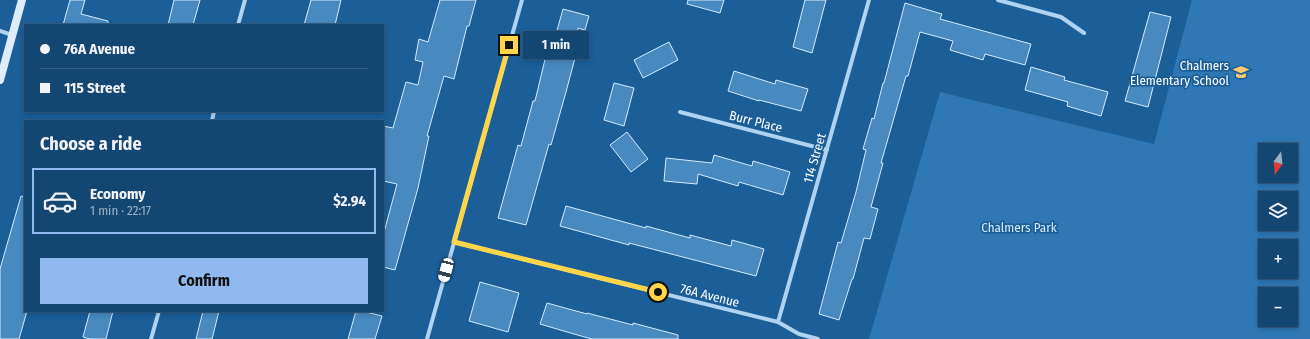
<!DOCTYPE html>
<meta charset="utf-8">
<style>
body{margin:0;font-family:"Fira Sans Condensed",sans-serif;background:#21507a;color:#f1f3f6;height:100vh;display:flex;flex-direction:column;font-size:15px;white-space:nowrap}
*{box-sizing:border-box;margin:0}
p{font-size:13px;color:#9db1c4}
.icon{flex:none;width:22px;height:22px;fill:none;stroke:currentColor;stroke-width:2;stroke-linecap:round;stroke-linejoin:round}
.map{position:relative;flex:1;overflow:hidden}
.details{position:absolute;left:24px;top:120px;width:360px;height:192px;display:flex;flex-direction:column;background:#144672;border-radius:0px;box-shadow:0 2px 6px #0003,0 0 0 1px #335e84}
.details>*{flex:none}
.guide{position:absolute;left:24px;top:24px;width:360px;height:88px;border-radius:0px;box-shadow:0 2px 6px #0003,0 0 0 1px #335e84;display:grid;align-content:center;height:88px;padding:0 16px;background:#144672}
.needle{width:26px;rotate:195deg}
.fabs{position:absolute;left:1258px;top:143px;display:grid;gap:8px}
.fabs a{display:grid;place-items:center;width:40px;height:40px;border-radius:0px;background:#144672;box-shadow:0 2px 6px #0003,0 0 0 1px #335e84;font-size:20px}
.end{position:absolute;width:18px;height:18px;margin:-9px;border:5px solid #ffd54a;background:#111;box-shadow:0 0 0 2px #111}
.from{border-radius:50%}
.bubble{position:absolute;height:28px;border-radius:0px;background:#144672;box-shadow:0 2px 6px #0003,0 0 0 1px #335e84;font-size:13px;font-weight:700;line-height:28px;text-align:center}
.car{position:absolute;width:12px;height:24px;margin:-12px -6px;border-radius:5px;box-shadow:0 0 3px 1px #0007;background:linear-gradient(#fff 24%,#345 0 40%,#fff 0 76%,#345 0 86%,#fff 0)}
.guide b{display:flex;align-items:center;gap:14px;height:38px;font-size:15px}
.guide b+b{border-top:1px solid #335e84}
.guide i{width:10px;height:10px;background:#f1f3f6}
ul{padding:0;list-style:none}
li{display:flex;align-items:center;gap:12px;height:66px;margin:0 8px 6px;padding:0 8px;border:2px solid transparent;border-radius:0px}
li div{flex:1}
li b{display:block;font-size:15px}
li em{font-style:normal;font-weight:700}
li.current{border-color:#90b9f0}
li>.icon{width:36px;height:36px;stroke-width:1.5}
h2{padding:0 16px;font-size:18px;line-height:48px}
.cta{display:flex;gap:8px;margin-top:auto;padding:8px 16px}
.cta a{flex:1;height:46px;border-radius:0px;background:#90b9f0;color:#111;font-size:16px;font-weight:700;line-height:46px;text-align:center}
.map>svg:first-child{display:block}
.green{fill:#2f78b5;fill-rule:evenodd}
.building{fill:#4889bf;stroke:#d6ebfb}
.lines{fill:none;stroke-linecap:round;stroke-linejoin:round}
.street{stroke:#afd3f0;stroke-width:4}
.secondary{stroke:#ddedfb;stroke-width:8}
.route{stroke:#ffd54a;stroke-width:5}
.labels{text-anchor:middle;stroke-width:3.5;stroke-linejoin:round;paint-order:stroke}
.poi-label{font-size:13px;fill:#fff;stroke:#1b5e98;text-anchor:end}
.street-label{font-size:13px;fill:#fff;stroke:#1b5e98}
.park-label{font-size:13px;fill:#d6ebfb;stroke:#1b5e98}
</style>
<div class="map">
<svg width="1310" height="339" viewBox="0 0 1310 339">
<rect width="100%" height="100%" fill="#1b5e98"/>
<path class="green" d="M1192 0H1310V339H869L940 92 1154 144ZM1265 150H1291V176H1265ZM1265 198H1291V224H1265ZM1265 246H1291V272H1265ZM1265 294H1291V320H1265Z"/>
<path class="building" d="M70 0H85L81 14 108 21V25H63Z
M174 0H200L193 25H168Z
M311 0H341L335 25H304Z
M440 0H476L469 26H467L454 79 444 76 427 136H429L418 188 395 270 383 267V236L397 184 383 181V126L393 128 406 82 418 85 423 62 415 60 419 39 428 42Z
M688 0H724L720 13 687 4Z
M805 0H826L812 53 793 47Z
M905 3 942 14 940 19 1031 44 1025 65 985 54 983 60 950 50 953 41 920 32 908 76H906L881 163H883L871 207 878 209 870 239 864 238 853 279H852L839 320 819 314 838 242 841 243 856 192 866 150 863 149 872 118 874 119 883 83H884Z
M563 9 589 16 585 30 578 28 571 57 575 58 566 92 551 145 549 144 526 225 498 218 518 145 521 146 533 101H535L547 51 551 52Z
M1150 12 1171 17 1148 107 1125 101Z
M669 42 678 60 643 78 634 60Z
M1031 67 1065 77 1064 80 1108 92 1101 116 1067 106 1068 102 1025 90Z
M734 71 775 84 776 80 808 89 801 111 759 100V101L728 91Z
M614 83 634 88 624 126 604 120Z
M627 132 648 159 631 172 610 145Z
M714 155 752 166 753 161 790 172 783 195 739 182 738 186 698 174 697 184 664 181 666 158 712 163Z
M21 196 25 197V311H27L19 339H0V269Z
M566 206 646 228V226L690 238V235L731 246 732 240 764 249 756 276 629 243V245L560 226Z
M480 282 519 293 508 332 469 321Z
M547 303 587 314V313L633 325V323L678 335V339H592L574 334 540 324Z
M90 311H113L106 339H90L83 337Z
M203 311H219L212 339H196Z
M356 311H362L382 316 375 339H348Z"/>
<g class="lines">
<path class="street" d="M998 0 1061 17 1084 33
M238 25 245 0
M0 31 12 35
M680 112 827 150
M212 121 214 111
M454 242 778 322 799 334 818 339
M778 322 869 0
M151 339 159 311
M427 339 522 0"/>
<path class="secondary" d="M0 80 22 0"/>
</g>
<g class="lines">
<path class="route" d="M509 45 454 242 658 292"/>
</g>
<defs>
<symbol id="school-bare" viewBox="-9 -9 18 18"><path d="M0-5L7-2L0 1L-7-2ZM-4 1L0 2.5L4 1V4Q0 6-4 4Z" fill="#ffc76e" stroke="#1b5e98" stroke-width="2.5" paint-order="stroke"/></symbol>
</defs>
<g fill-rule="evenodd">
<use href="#school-bare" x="1230" y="61" width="22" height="22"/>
</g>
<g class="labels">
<g class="poi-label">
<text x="1229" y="70">Chalmers<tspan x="1229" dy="15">Elementary School</tspan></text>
</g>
<g class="street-label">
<text transform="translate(756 121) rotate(14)" y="5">Burr Place</text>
<text transform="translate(814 158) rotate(-74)" y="5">114 Street</text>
<text transform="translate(710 295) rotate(14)" y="5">76A Avenue</text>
</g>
<g class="park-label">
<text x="1019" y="232">Chalmers Park</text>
</g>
</g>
</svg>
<div class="fabs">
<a><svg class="needle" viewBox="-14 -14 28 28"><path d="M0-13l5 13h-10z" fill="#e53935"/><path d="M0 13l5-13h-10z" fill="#9db1c4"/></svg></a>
<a><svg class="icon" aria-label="layers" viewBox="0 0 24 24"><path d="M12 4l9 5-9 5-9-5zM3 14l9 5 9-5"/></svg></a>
<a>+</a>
<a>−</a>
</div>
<i class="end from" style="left:658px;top:292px"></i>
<i class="end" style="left:509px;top:45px"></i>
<div class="bubble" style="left:523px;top:31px;width:66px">1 min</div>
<i class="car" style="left:446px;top:270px;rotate:195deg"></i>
<div class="guide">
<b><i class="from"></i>76A Avenue</b>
<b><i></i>115 Street</b>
</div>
<section class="details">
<h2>Choose a ride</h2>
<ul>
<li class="current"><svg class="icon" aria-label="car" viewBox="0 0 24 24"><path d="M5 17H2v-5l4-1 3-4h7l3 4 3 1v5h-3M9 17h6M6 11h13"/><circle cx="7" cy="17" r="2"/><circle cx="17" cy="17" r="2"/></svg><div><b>Economy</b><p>1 min · 22:17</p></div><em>$2.94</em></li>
</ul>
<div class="cta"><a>Confirm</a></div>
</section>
</div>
